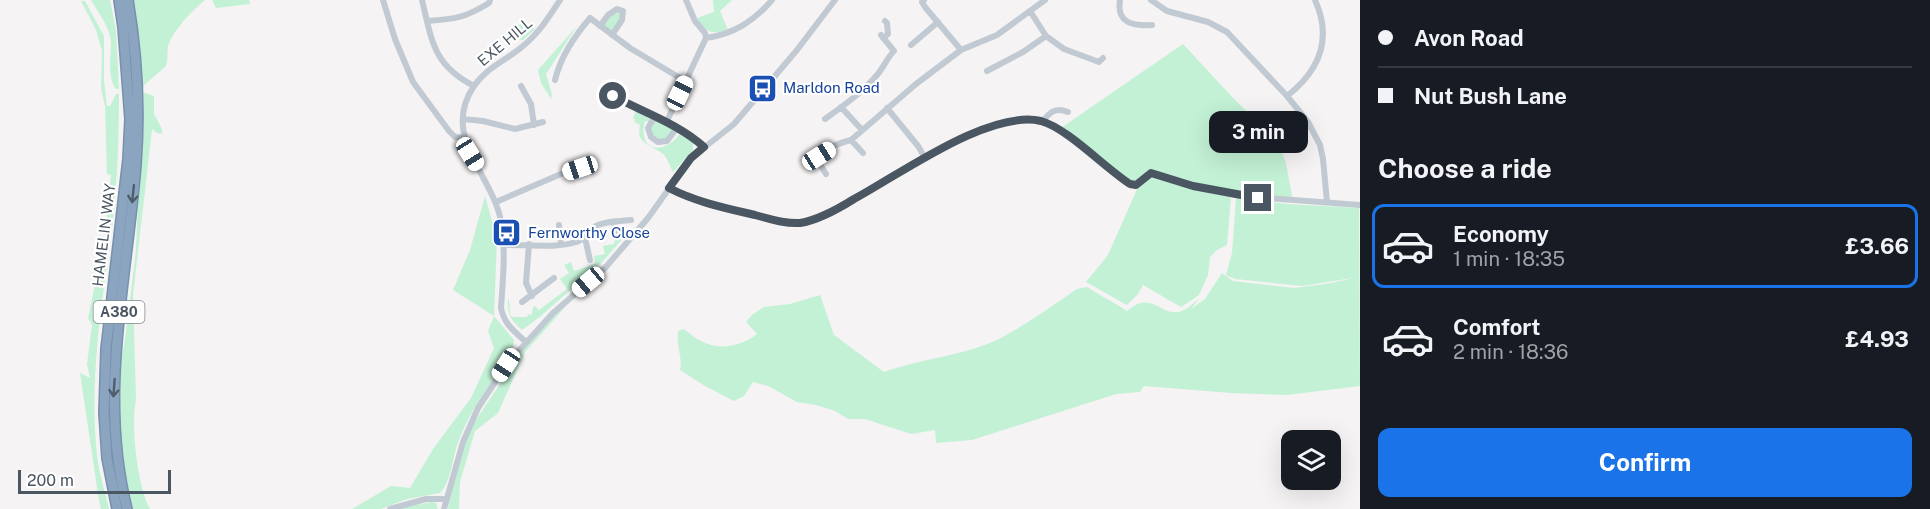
<!DOCTYPE html>
<meta charset="utf-8">
<style>
body{margin:0;font-family:"Public Sans",sans-serif;background:#242831;color:#f1f3f6;height:100vh;display:flex;flex-direction:column;font-size:22px;white-space:nowrap}
*{box-sizing:border-box;margin:0}
p{font-size:20px;color:#9ea1a6}
.icon{flex:none;width:33px;height:33px;fill:none;stroke:currentColor;stroke-width:2;stroke-linecap:round;stroke-linejoin:round}
.map{position:relative;flex:1;overflow:hidden}
.side{display:flex;flex-direction:column;background:#171b24;width:570px}
.side>*{flex:none}
.banner{display:grid;align-content:center;height:132px;padding:0 18px;background:#171b24}
.controls{position:absolute;left:1281px;top:430px;display:grid;gap:12px}
.controls a{display:grid;place-items:center;width:60px;height:60px;border-radius:12px;background:#171b24;box-shadow:0 6px 24px #0002;font-size:30px}
.scale{position:absolute;left:18px;bottom:15px;width:153px;box-sizing:border-box;padding-left:6px;border:3px solid #4a5661;border-top:0;font-size:16px;line-height:21px;white-space:nowrap;color:#4a5661;-webkit-text-stroke:4px #fff;paint-order:stroke}
.end{position:absolute;width:27px;height:27px;margin:-14px;border:8px solid #4a5661;background:#fff;box-shadow:0 0 0 3px #fff}
.from{border-radius:50%}
.bubble{position:absolute;height:42px;border-radius:12px;background:#171b24;box-shadow:0 6px 24px #0002;font-size:20px;font-weight:700;line-height:42px;text-align:center}
.car{position:absolute;width:18px;height:36px;margin:-18px -9px;border-radius:8px;box-shadow:0 0 4px 2px #0007;background:linear-gradient(#fff 24%,#345 0 40%,#fff 0 76%,#345 0 86%,#fff 0)}
.banner b{display:flex;align-items:center;gap:21px;height:57px;font-size:22px}
.banner b+b{border-top:2px solid #363941}
.banner i{width:15px;height:15px;background:#f1f3f6}
ul{padding:0;list-style:none}
li{display:flex;align-items:center;gap:18px;height:84px;margin:0 12px 9px;padding:0 6px;border:3px solid transparent;border-radius:12px}
li div{flex:1}
li b{display:block;font-size:22px}
li em{font-style:normal;font-weight:700}
li.current{border-color:#1a73e8}
li>.icon{width:54px;height:54px;stroke-width:1.5}
h2{padding:0 18px;font-size:27px;line-height:72px}
.action{display:flex;gap:12px;margin-top:auto;padding:12px 18px}
.action a{flex:1;height:69px;border-radius:12px;background:#1a73e8;color:#fff;font-size:24px;font-weight:700;line-height:69px;text-align:center}
main{display:flex;flex:1;min-height:0}
.map>svg:first-child{display:block}
.green{fill:#c3f1d5}
.lines{fill:none;stroke-linecap:round;stroke-linejoin:round}
.highway-casing{stroke:#7690ad;stroke-width:12}
.minor{stroke:#c1cad2;stroke-width:6}
.highway{stroke:#8ba5c1;stroke-width:9}
.oneway{stroke:#505e6b}
.route{stroke:#4a5661;stroke-width:8}
.labels{text-anchor:middle;stroke-width:4.5;stroke-linejoin:round;paint-order:stroke}
.shield{fill:#fff;stroke:#808990;stroke-width:1.5}
.shield-label{font-size:14px;font-weight:bold;fill:#4a5661}
.street-label{font-size:15px;fill:#4a5661;stroke:#fff}
.transit-label{font-size:15px;fill:#164399;stroke:#fff;text-anchor:start}
</style>
<main>
<div class="map">
<svg width="1360" height="509" viewBox="0 0 1360 509">
<rect width="100%" height="100%" fill="#f5f3f3"/>
<path class="green" d="M91 0H110L116 30 119 89H116C107 78 111 57 111 43 110 27 99 14 91 0Z
M133 0H205C193 10 172 31 168 47 167 53 168 60 166 66L142 87 140 48Z
M212 0H249L250 4 216 8Z
M713 0H732L720 11 728 30C713 35 704 32 697 18L714 12Z
M81 1H85L104 36V81L107 106H110L116 94H119C119 142 117 189 111 236 101 309 89 382 97 455 99 474 105 491 109 509H101L99 501 80 373 90 378 87 364 92 325 88 318 104 243 111 175 107 174 105 106 101 88 102 51 96 30Z
M617 9 623 16 612 35 600 26Z
M524 22 535 29 523 40 512 39 509 31Z
M577 26 546 74 552 94 551 99 541 83 538 70Z
M1183 44 1235 100 1278 141 1286 163 1293 201 1240 196 1151 173 1136 185 1058 130Z
M142 92 154 96V114L162 129V134L157 133 152 129 133 295 136 400C130 424 138 489 150 509H133L126 477 118 410 119 371 125 340 136 250Z
M636 111 650 119 649 122 645 121C637 150 662 157 680 134L693 141V150L673 172C670 167 668 158 663 154 652 145 635 144 640 125L634 122 635 120 633 118Z
M654 118 676 129 663 142 649 133Z
M1152 176 1231 197 1227 245 1217 250 1210 257 1208 275 1199 295 1181 307 1143 285 1138 294 1127 305 1086 282 1108 255 1138 187Z
M485 196 497 239 494 316 514 340 513 348C494 381 467 412 456 449 452 463 450 483 440 493L407 499 381 509H352L391 486 410 488 433 449 471 398 494 348 488 331 494 316 453 290 470 250Z
M1236 198 1287 204 1359 208 1360 386 1287 395 1231 393 1144 386 1140 392 1116 394 972 440 936 443 935 430 911 434 865 419H848L835 411 816 405 797 402 768 386 753 382 744 396 734 401 705 386 680 370C683 360 676 345 678 331L683 329C689 332 693 337 699 340 717 351 741 347 757 334L746 322 753 314 764 307 790 304 820 295 834 335 884 372C920 359 967 355 999 339 1026 325 1052 306 1077 289L1087 287C1100 296 1114 302 1127 311 1152 290 1159 315 1178 312 1186 311 1193 303 1199 299L1191 309 1205 299 1222 273 1233 281 1294 288 1332 283 1353 278 1302 286 1235 279 1226 275 1232 253Z
M625 236 603 261 542 315 522 330C511 320 507 315 508 299L509 300 510 314 512 317H527L528 315 532 314 533 307 535 306 539 310 567 289 560 279 569 273 564 265 571 262 574 271 595 264 594 256 605 254 603 246 614 244 615 238Z
M567 305 525 352 498 413 475 431 460 482 459 509H448C453 483 459 458 469 433 476 418 487 404 496 390 515 360 537 326 567 305Z
M432 502 436 503 438 509H395Z"/>
<g class="lines">
<defs>
<path id="highway" d="M117 509 107 458 104 413 106 349 128 159 130 119 123 27 119 0
M127 509C98 393 127 281 136 164 140 111 137 53 128 0"/>
</defs>
<use href="#highway" class="highway-casing"/>
<path class="minor" d="M383 0 395 39 413 82 449 131 455 137 465 138
M422 0C432 41 433 65 474 86
M924 0 922 2 925 7 961 50
M1120 0C1116 24 1134 26 1152 25
M1151 0 1167 11 1208 22 1227 32 1287 96 1308 122 1320 145 1323 159 1327 202
M1030 11 1046 36 1064 49 1099 62 1103 58
M427 21C455 19 465 18 489 3L490 0
M600 26 608 15 617 9 623 11 622 20 612 35
M706 38C734 34 754 21 772 0
M883 38 888 34 887 23 885 21
M911 45 938 22
M987 71 1023 52 1046 36
M555 80C561 56 574 37 590 18L630 48 685 81
M521 86 531 104 534 125
M608 94 666 123 696 140 704 148
M1287 96C1319 71 1333 40 1315 0
M841 107 862 130
M887 108 918 146 925 158
M654 118 648 128 651 137 658 142 667 141 676 129
M463 119 483 121 515 129 543 122
M825 119C843 106 863 92 877 75 884 67 887 58 894 51L881 35
M1042 122C1050 112 1055 107 1068 112
M666 123 706 38 705 33 695 21 686 0
M851 140 863 153
M581 168 591 172
M826 174 818 161C822 149 839 143 851 140L916 84 961 50 997 35 1045 0
M669 188C696 202 725 208 755 215 770 219 785 224 800 223 819 220 838 209 854 199 899 175 989 109 1041 121 1067 128 1105 168 1130 184L1136 185 1151 173 1193 186 1240 196 1360 205
M496 202 561 174 581 168 579 163
M614 222 615 232
M559 225 561 244
M585 238 590 260
M529 244 526 283 532 296
M504 245C526 244 555 249 576 242 585 240 587 232 594 227 604 221 620 221 631 220
M522 302 554 278
M526 342C514 331 504 324 501 308 503 279 506 250 501 221 492 174 440 136 474 86 487 67 507 60 523 46 539 33 549 17 560 0
M390 509 426 499H447
M444 509 463 442 478 408 506 365 553 313 605 268 648 218 691 158 734 124 797 50 835 0"/>
<use href="#highway" class="highway"/>
</g>
<defs><path id="oneway-shaft" d="M-6 0H5M1.5-3L5.5 0L1.5 3" fill="none" stroke-width="1.6" stroke-linecap="round" stroke-linejoin="round" transform="scale(1.5)"/></defs>
<g class="oneway">
<use href="#oneway-shaft" transform="translate(133 194) rotate(96)"/>
<use href="#oneway-shaft" transform="translate(114 388) rotate(94)"/>
</g>
<g class="lines">
<path class="route" d="M613 96C643 112 679 124 704 147L691 158 669 188C696 202 725 208 755 215 770 219 785 224 800 223 819 220 838 209 854 199 899 175 989 109 1041 121 1067 128 1105 168 1130 184L1136 185 1151 173 1193 186 1258 198"/>
</g>
<defs>
<symbol id="bus-square" viewBox="-11 -11 22 22"><rect x="-9" y="-9" width="18" height="18" rx="4" fill="#1a4fb4" stroke="#fff"/><path d="M-5-6H5V4H4V6H2V4H-2V6H-4V4H-5ZM-3.5-4V0h7V-4ZM-3.5 1.2v1.5H-2V1.2ZM2 1.2v1.5H3.5V1.2Z" fill="#fff"/></symbol>
</defs>
<g fill-rule="evenodd">
<use href="#bus-square" x="746" y="72" width="33" height="33"/>
<use href="#bus-square" x="490" y="216" width="33" height="33"/>
</g>
<g class="labels">
<rect class="shield" x="93.5" y="301" width="51" height="22" rx="4.5"/>
<g class="shield-label">
<text x="119" y="317">A380</text>
</g>
<g class="street-label">
<text transform="translate(505 42) rotate(-40)" y="5">EXE HILL</text>
<text transform="translate(104 235) rotate(-83)" y="5">HAMELIN WAY</text>
</g>
<g class="transit-label">
<text x="783" y="93">Marldon Road</text>
<text x="528" y="238">Fernworthy Close</text>
</g>
</g>
</svg>
<div class="controls">
<a><svg class="icon" aria-label="layers" viewBox="0 0 24 24"><path d="M12 4l9 5-9 5-9-5zM3 14l9 5 9-5"/></svg></a>
</div>
<div class="scale">200 m</div>
<i class="end from" style="left:613px;top:96px"></i>
<i class="end" style="left:1258px;top:198px"></i>
<div class="bubble" style="left:1209px;top:111px;width:99px">3 min</div>
<i class="car" style="left:680px;top:93px;rotate:26deg"></i>
<i class="car" style="left:470px;top:154px;rotate:148deg"></i>
<i class="car" style="left:819px;top:156px;rotate:58deg"></i>
<i class="car" style="left:580px;top:168px;rotate:252deg"></i>
<i class="car" style="left:588px;top:282px;rotate:230deg"></i>
<i class="car" style="left:506px;top:365px;rotate:213deg"></i>
</div>
<section class="side">
<div class="banner">
<b><i class="from"></i>Avon Road</b>
<b><i></i>Nut Bush Lane</b>
</div>
<h2>Choose a ride</h2>
<ul>
<li class="current"><svg class="icon" aria-label="car" viewBox="0 0 24 24"><path d="M5 17H2v-5l4-1 3-4h7l3 4 3 1v5h-3M9 17h6M6 11h13"/><circle cx="7" cy="17" r="2"/><circle cx="17" cy="17" r="2"/></svg><div><b>Economy</b><p>1 min · 18:35</p></div><em>£3.66</em></li>
<li><svg class="icon" aria-label="car" viewBox="0 0 24 24"><path d="M5 17H2v-5l4-1 3-4h7l3 4 3 1v5h-3M9 17h6M6 11h13"/><circle cx="7" cy="17" r="2"/><circle cx="17" cy="17" r="2"/></svg><div><b>Comfort</b><p>2 min · 18:36</p></div><em>£4.93</em></li>
</ul>
<div class="action"><a>Confirm</a></div>
</section>
</main>
